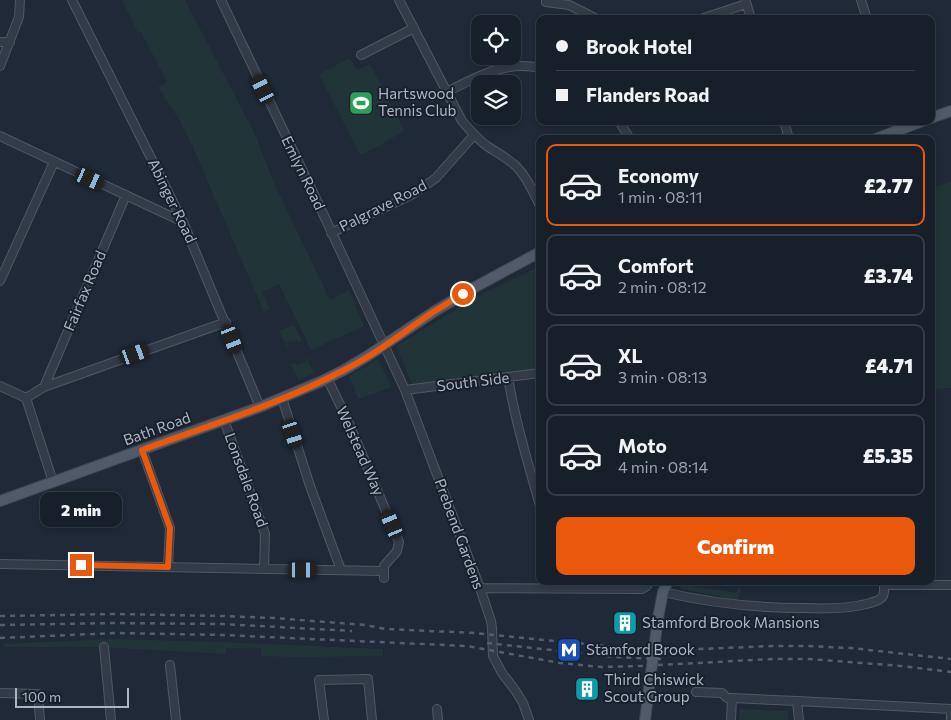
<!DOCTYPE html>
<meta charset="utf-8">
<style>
body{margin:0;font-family:Commissioner,sans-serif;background:#242c36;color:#f1f3f6;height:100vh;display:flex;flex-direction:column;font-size:19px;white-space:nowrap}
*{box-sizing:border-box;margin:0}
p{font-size:16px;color:#9ea2a8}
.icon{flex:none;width:28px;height:28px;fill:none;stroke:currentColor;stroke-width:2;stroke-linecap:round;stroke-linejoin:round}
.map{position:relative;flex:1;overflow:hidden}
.details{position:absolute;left:536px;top:135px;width:399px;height:450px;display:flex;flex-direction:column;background:#171f2a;border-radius:10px;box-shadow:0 2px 8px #0003,0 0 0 1px #363d47}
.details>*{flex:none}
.hud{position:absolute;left:536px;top:15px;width:399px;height:110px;border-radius:10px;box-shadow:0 2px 8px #0003,0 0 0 1px #363d47;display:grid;align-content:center;height:110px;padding:0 20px;background:#171f2a}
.fabs{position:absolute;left:471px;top:15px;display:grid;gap:10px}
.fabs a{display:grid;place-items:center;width:50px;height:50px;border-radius:10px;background:#171f2a;box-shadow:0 2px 8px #0003,0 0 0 1px #363d47;font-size:25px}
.scale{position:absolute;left:15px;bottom:12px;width:114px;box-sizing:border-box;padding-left:5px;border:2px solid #adb5c5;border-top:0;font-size:14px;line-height:18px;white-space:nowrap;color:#adb5c5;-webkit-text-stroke:4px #19202d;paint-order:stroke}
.end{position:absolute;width:22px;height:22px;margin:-11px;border:6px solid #ea580c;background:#fff;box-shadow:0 0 0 2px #fff}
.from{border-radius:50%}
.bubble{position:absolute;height:35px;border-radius:10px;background:#171f2a;box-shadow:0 2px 8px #0003,0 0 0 1px #363d47;font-size:16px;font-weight:800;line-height:35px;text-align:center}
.car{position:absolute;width:15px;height:30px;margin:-15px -8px;border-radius:6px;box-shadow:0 0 4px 1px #0007;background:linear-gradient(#222 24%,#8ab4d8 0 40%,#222 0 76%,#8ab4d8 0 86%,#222 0)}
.hud b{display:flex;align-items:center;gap:18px;height:48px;font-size:19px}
.hud b+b{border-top:1px solid #363d47}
.hud i{width:12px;height:12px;background:#f1f3f6}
ul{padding:9px 0 0;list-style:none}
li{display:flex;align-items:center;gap:15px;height:82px;margin:0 10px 8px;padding:0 10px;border:2px solid #363d47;border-radius:10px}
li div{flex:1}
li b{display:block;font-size:19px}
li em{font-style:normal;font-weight:800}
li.on{border-color:#ea580c}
li>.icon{width:45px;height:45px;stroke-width:1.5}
.cta{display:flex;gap:10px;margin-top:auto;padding:10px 20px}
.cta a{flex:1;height:58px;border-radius:10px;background:#ea580c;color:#fff;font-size:20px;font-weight:800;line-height:58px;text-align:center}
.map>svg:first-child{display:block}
.green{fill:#213539}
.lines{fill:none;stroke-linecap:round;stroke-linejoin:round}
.minor-casing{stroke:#505866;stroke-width:10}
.major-casing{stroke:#3c4452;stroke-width:12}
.minor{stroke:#333b49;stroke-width:8}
.major{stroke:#515a69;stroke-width:10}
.rail{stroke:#555e70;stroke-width:2.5;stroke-dasharray:5 5;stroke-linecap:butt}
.route{stroke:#ea580c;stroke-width:6}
.labels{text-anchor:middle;stroke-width:4;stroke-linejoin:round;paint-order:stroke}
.poi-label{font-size:15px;fill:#adb5c5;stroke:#19202d;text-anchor:start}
.street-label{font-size:15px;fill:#adb5c5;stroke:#19202d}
</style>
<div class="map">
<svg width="951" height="720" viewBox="0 0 951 720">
<rect width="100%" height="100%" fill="#1f2938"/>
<path class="green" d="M122 0H185L255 134 273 181 330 300 349 290 364 326 311 350 279 284 262 292 270 309 264 312 192 145 180 121 158 87 167 82 141 32 138 33Z
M350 58 357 70 370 64 404 130 403 131 381 145 360 155 319 74Z
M951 182V388L931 389V188Z
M540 266V370L413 386 396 346 476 297Z
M294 325 302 341 298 342 297 340 292 342 291 341 287 343 288 346 287 347 279 331Z
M307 358 314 373 299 381 291 364 295 363 297 365 302 363 303 364 306 362 305 359Z
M378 359 392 387 358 399 349 376Z
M682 581H693V586L736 593 739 588H741L738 600 681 589 680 587Z
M112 639 221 642 383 649V656L294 657 261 656V648H226V654L99 647H4V644Z
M739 709 788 711V720H739Z"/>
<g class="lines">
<defs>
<path id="minor" d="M72 0 183 222 260 407
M221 0 319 205 405 390 480 588 491 621 492 628 493 656 502 673 515 690 523 703 529 720
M399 0 462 121C470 130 477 139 487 146 496 152 507 158 516 166 527 177 533 192 540 206
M546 0V2L569 5 597 19
M861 0 867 19
M746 2 751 19
M701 19 746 4
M0 42H10
M361 55 414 28
M0 66 19 17 20 0
M447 92C476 77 506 60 540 68
M619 121 630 139
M784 121 789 139
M0 136 183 222
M331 233 413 194 436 178 474 135
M0 281 54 162
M508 377C515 421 528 463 540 506
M327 378 347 419 399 542 397 551 384 566V578
M0 386 26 398 53 482
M44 387 126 195
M405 390 540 373
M26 398 44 387 226 322
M282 398 310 486 341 570
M224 420 265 534 264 569
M142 450 170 528 168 567
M0 564 384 571
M480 588 642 589 647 586V581
M663 592C710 603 757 608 804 608 825 609 846 609 866 604 870 603 876 602 880 599 885 596 884 590 884 585H951
M104 647 111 720
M170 665 176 720
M696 692 722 693 727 698H732
M0 693 38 694 40 720
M797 701 951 709
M437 709 438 720
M951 709V719
M324 720 319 680 368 679 372 720
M731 720 732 698 797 701 799 720"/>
<path id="major" d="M931 118 951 111
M875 139 923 121
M0 501 260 407 322 381 344 370 366 357 435 311 477 286 540 252
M645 720 658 618 663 592 668 581"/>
</defs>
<use href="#minor" class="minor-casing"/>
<use href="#major" class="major-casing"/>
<use href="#minor" class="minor"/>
<use href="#major" class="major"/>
<path class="rail" d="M0 616 116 614 222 616 274 618 365 625 386 629 475 633 615 647 700 649 772 646H809L851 648 951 659
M0 625 116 623 222 624 352 631
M0 638 116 633 222 635 467 646 560 663 602 667 641 666 772 659H809L901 666 951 672
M487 643 615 657 661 659"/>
</g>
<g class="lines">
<path class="route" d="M81 565 168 567 170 528 142 450C210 425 280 404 344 370 376 354 404 332 433 312 443 306 453 300 463 294"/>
</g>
<defs>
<symbol id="stadium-square" viewBox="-11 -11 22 22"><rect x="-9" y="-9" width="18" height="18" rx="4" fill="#2e9e5b" stroke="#19202d"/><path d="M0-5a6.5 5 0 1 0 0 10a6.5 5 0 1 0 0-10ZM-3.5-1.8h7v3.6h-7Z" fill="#fff"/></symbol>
<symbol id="building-square" viewBox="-11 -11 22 22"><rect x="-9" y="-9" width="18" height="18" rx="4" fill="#0f9aa8" stroke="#19202d"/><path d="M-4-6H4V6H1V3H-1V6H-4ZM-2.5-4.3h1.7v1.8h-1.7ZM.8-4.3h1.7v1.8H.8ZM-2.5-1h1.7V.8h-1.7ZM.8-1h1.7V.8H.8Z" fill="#fff"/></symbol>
<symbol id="metro-square" viewBox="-11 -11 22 22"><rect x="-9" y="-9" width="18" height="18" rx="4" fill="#1a4fb4" stroke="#19202d"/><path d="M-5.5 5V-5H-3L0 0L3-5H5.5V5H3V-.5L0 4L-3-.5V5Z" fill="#fff"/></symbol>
</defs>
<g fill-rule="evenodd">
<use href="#stadium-square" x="347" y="89" width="28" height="28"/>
<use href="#building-square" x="611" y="609" width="28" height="28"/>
<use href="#metro-square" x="555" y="636" width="28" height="28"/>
<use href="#building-square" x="573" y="675" width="28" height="28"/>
</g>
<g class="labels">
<g class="poi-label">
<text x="378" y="99">Hartswood<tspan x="378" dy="17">Tennis Club</tspan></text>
<text x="642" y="628">Stamford Brook Mansions</text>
<text x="586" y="655">Stamford Brook</text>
<text x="604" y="685">Third Chiswick<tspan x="604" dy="17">Scout Group</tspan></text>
</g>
<g class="street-label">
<text transform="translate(303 173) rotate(64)" y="5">Emlyn Road</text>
<text transform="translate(172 201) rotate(64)" y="5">Abinger Road</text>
<text transform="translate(383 206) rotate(-27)" y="5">Palgrave Road</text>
<text transform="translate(85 291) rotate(-67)" y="5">Fairfax Road</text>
<text transform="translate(473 382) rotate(-7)" y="5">South Side</text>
<text transform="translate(157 429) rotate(-20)" y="5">Bath Road</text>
<text transform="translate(360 451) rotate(66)" y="5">Welstead Way</text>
<text transform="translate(246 480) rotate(70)" y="5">Lonsdale Road</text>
<text transform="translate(459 534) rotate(70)" y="5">Prebend Gardens</text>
</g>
</g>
</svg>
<div class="fabs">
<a><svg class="icon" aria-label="locate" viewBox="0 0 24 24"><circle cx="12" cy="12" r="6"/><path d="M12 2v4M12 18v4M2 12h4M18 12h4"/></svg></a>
<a><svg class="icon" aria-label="layers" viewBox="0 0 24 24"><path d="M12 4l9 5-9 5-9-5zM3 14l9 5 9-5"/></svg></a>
</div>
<div class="scale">100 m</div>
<i class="end from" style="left:463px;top:294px"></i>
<i class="end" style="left:81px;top:565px"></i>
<div class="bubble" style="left:40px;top:492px;width:82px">2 min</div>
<i class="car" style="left:263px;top:89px;rotate:334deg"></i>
<i class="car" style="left:90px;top:179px;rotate:114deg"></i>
<i class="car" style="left:232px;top:339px;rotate:158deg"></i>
<i class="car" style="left:135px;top:354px;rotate:70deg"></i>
<i class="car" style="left:293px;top:434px;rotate:162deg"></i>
<i class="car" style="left:392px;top:524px;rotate:337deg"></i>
<i class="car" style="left:303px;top:570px;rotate:90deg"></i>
<div class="hud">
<b><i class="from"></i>Brook Hotel</b>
<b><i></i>Flanders Road</b>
</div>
<section class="details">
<ul>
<li class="on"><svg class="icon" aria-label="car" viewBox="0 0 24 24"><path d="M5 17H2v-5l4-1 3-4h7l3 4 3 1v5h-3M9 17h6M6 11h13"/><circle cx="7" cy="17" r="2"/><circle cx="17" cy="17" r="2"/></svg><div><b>Economy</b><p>1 min · 08:11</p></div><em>£2.77</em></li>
<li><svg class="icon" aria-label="car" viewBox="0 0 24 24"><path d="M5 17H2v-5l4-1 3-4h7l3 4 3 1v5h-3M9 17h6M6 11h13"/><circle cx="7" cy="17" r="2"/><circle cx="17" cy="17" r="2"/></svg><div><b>Comfort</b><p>2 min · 08:12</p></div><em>£3.74</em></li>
<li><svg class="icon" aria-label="car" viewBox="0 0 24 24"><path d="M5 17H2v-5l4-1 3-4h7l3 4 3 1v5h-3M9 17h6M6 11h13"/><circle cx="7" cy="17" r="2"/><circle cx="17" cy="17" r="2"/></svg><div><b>XL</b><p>3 min · 08:13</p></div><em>£4.71</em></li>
<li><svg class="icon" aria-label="car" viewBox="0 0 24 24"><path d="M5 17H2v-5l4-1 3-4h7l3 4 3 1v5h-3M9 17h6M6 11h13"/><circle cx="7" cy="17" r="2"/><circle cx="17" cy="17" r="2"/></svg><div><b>Moto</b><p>4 min · 08:14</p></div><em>£5.35</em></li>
</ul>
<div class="cta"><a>Confirm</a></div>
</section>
</div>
